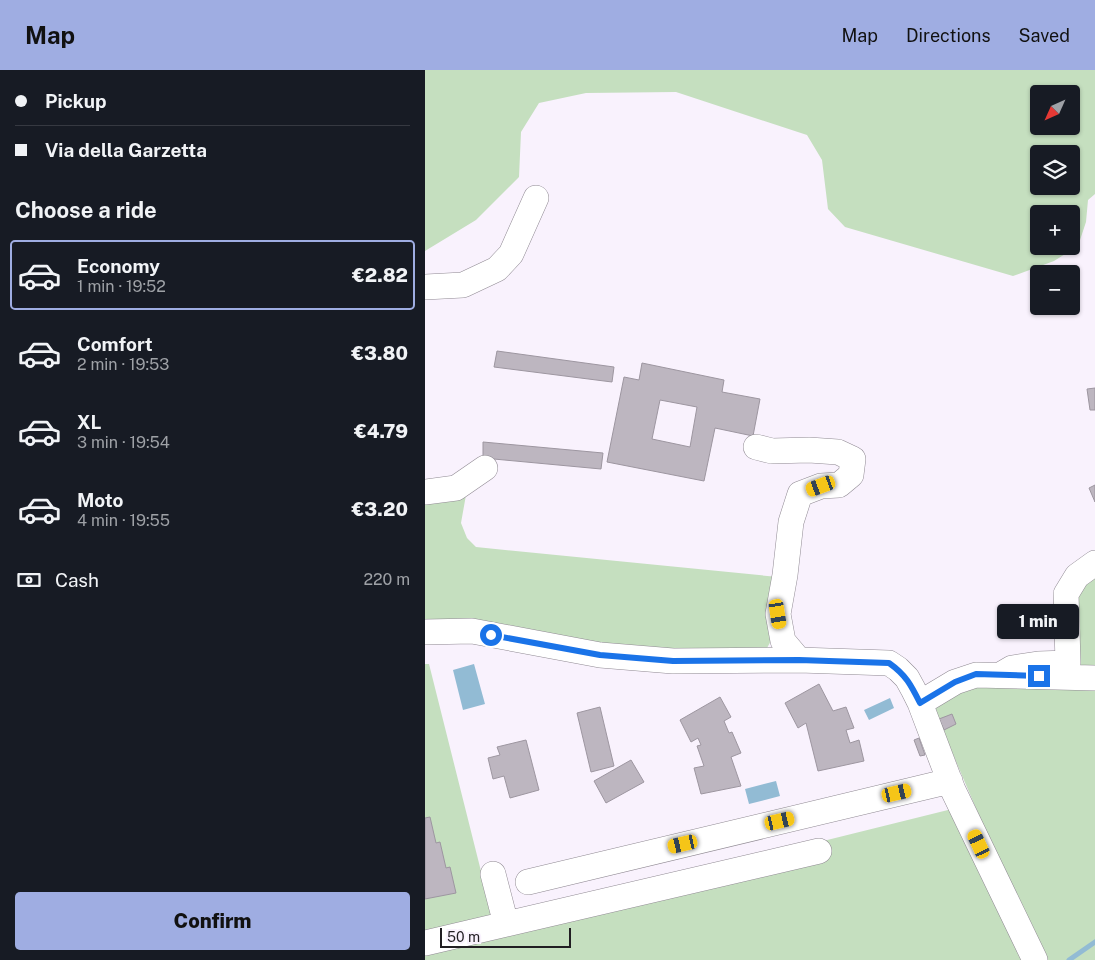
<!DOCTYPE html>
<meta charset="utf-8">
<style>
body{margin:0;font-family:"Public Sans",sans-serif;background:#242831;color:#f1f3f6;height:100vh;display:flex;flex-direction:column;font-size:19px;white-space:nowrap}
*{box-sizing:border-box;margin:0}
p{font-size:16px;color:#9ea1a6}
.icon{flex:none;width:28px;height:28px;fill:none;stroke:currentColor;stroke-width:2;stroke-linecap:round;stroke-linejoin:round}
.map{position:relative;flex:1;overflow:hidden}
.side{display:flex;flex-direction:column;background:#171b24;width:425px}
.side>*{flex:none}
.banner{display:grid;align-content:center;height:110px;padding:0 15px;background:#171b24}
.needle{width:32px;rotate:225deg}
.fabs{position:absolute;left:605px;top:15px;display:grid;gap:10px}
.fabs a{display:grid;place-items:center;width:50px;height:50px;border-radius:5px;background:#171b24;box-shadow:0 1px 4px #0004;font-size:25px}
.scale{position:absolute;left:15px;bottom:12px;width:131px;box-sizing:border-box;padding-left:5px;border:2px solid #211e22;border-top:0;font-size:14px;line-height:18px;white-space:nowrap;color:#211e22;-webkit-text-stroke:4px #f9f2fd;paint-order:stroke}
.end{position:absolute;width:22px;height:22px;margin:-11px;border:6px solid #1a73e8;background:#fff;box-shadow:0 0 0 2px #fff}
.from{border-radius:50%}
.bubble{position:absolute;height:35px;border-radius:5px;background:#171b24;box-shadow:0 1px 4px #0004;font-size:16px;font-weight:800;line-height:35px;text-align:center}
.car{position:absolute;width:15px;height:30px;margin:-15px -8px;border-radius:6px;box-shadow:0 0 4px 1px #0007;background:linear-gradient(#f5c518 24%,#345 0 40%,#f5c518 0 76%,#345 0 86%,#f5c518 0)}
.banner b{display:flex;align-items:center;gap:18px;height:48px;font-size:19px}
.banner b+b{border-top:1px solid #363941}
.banner i{width:12px;height:12px;background:#f1f3f6}
ul{padding:0;list-style:none}
li{display:flex;align-items:center;gap:15px;height:70px;margin:0 10px 8px;padding:0 5px;border:2px solid transparent;border-radius:5px}
li div{flex:1}
li b{display:block;font-size:19px}
li em{font-style:normal;font-weight:800}
li.active{border-color:#9fade2}
li>.icon{width:45px;height:45px;stroke-width:1.5}
h2{padding:0 15px;font-size:22px;line-height:60px}
.pay{display:flex;align-items:center;gap:12px;height:55px;padding:0 15px;font-size:19px}
.pay p{margin-inline-start:auto}
.primary-button{display:flex;gap:10px;margin-top:auto;padding:10px 15px}
.primary-button a{flex:1;height:58px;border-radius:5px;background:#9fade2;color:#111;font-size:20px;font-weight:800;line-height:58px;text-align:center}
header{display:flex;align-items:center;gap:30px;box-sizing:border-box;height:70px;padding:0 25px;background:#9fade2;color:#111}
header strong{font-size:24px}
nav{display:flex;gap:28px;margin-inline-start:auto;font-size:18px}
main{display:flex;flex:1;min-height:0}
.map>svg:first-child{display:block}
.green{fill:#c5dfbf;fill-rule:evenodd}
.water{fill:#92bbd4}
.lines{fill:none;stroke-linecap:round;stroke-linejoin:round}
.stream{stroke:#92bbd4;stroke-width:5}
.building{fill:#bdb6c0;stroke:#9d96a0;fill-rule:evenodd}
.minor-casing{stroke:#908a93;stroke-width:26}
.minor{stroke:#fff;stroke-width:25}
.route{stroke:#1a73e8;stroke-width:6}
</style>
<header>
<strong>Map</strong>
<nav><a>Map</a><a>Directions</a><a>Saved</a></nav>
</header>
<main>
<section class="side">
<div class="banner">
<b><i class="from"></i>Pickup</b>
<b><i></i>Via della Garzetta</b>
</div>
<h2>Choose a ride</h2>
<ul>
<li class="active"><svg class="icon" aria-label="car" viewBox="0 0 24 24"><path d="M5 17H2v-5l4-1 3-4h7l3 4 3 1v5h-3M9 17h6M6 11h13"/><circle cx="7" cy="17" r="2"/><circle cx="17" cy="17" r="2"/></svg><div><b>Economy</b><p>1 min · 19:52</p></div><em>€2.82</em></li>
<li><svg class="icon" aria-label="car" viewBox="0 0 24 24"><path d="M5 17H2v-5l4-1 3-4h7l3 4 3 1v5h-3M9 17h6M6 11h13"/><circle cx="7" cy="17" r="2"/><circle cx="17" cy="17" r="2"/></svg><div><b>Comfort</b><p>2 min · 19:53</p></div><em>€3.80</em></li>
<li><svg class="icon" aria-label="car" viewBox="0 0 24 24"><path d="M5 17H2v-5l4-1 3-4h7l3 4 3 1v5h-3M9 17h6M6 11h13"/><circle cx="7" cy="17" r="2"/><circle cx="17" cy="17" r="2"/></svg><div><b>XL</b><p>3 min · 19:54</p></div><em>€4.79</em></li>
<li><svg class="icon" aria-label="car" viewBox="0 0 24 24"><path d="M5 17H2v-5l4-1 3-4h7l3 4 3 1v5h-3M9 17h6M6 11h13"/><circle cx="7" cy="17" r="2"/><circle cx="17" cy="17" r="2"/></svg><div><b>Moto</b><p>4 min · 19:55</p></div><em>€3.20</em></li>
</ul>
<div class="pay"><svg class="icon" aria-label="cash" viewBox="0 0 24 24"><path d="M3 7h18v10H3z"/><circle cx="12" cy="12" r="2"/></svg>Cash<p>220 m</p></div>
<div class="primary-button"><a>Confirm</a></div>
</section>
<div class="map">
<svg width="670" height="890" viewBox="0 0 670 890">
<rect width="100%" height="100%" fill="#f9f2fd"/>
<path class="green" d="M0 0H670V124L663 130 661 152 653 176 629 191 588 206 420 157 403 139 397 90 382 65 251 22 161 23 114 33 96 62 94 107 51 150 0 181ZM614 24H646V56H614ZM614 84H646V116H614ZM614 144H646V176H614Z
M41 425 36 453 42 468 51 477 353 507 347 569 342 578 265 585 0 555V432Z
M670 507V603L655 602 649 518Z
M0 594H4L67 845 374 777 527 739 599 890H0Z
M544 611 670 615V890H623L584 816 507 635Z"/>
<path class="water" d="M49 594 60 634 38 640 28 600Z
M465 628 469 638 444 650 439 640Z
M351 711 355 726 324 734 320 719Z"/>
<g class="lines">
<path class="stream" d="M644 890 670 872"/>
</g>
<path class="building" d="M72 281 189 297 187 312 69 297Z
M217 293 299 310 297 322 335 329 328 366 290 358 279 411 182 392 199 307 214 310ZM235 330 272 337 265 377 227 369Z
M670 318V340H665L662 319Z
M58 372 178 383 176 399 58 388Z
M670 415V432L664 418Z
M394 614 408 641 421 637 429 658 421 660 425 673 434 670 439 691 393 701 381 653 373 658 360 633Z
M295 627 306 647 299 651 304 663 307 662 316 683 306 687 316 716 276 724 269 698 279 696 272 676 276 675 273 668 266 672 255 650Z
M175 637 189 696 166 702 152 643Z
M527 644 531 654 519 660 514 649Z
M494 668 500 685 495 686 489 670Z
M101 670 114 720 85 728 79 706 68 709 63 688 75 685 72 677Z
M206 690 219 712 181 733 169 711Z
M5 747 11 773 15 772 21 798 25 797 31 823 0 829V748Z"/>
<g class="lines">
<defs>
<path id="minor" d="M0 217 38 215 72 199 86 184 111 128
M331 377 347 381 384 380 413 382 428 389 426 405 414 415 396 416 375 424 366 452 360 505 353 544 358 571 374 590 464 593 473 599 482 608 488 619 495 633 528 720 610 890
M0 422 31 418 60 398
M0 562 47 561 175 585 248 591 374 590
M575 605 587 598 613 594 643 593 641 524 652 506 670 493
M495 633 530 612 551 605 670 608
M68 804 81 854
M103 812 525 711
M0 873 394 781"/>
</defs>
<use href="#minor" class="minor-casing"/>
<use href="#minor" class="minor"/>
</g>
<g class="lines">
<path class="route" d="M66 565 175 585 248 591 374 590 464 593C481 605 486 615 495 633L530 612 551 604 614 606"/>
</g>
</svg>
<div class="fabs">
<a><svg class="needle" viewBox="-14 -14 28 28"><path d="M0-13l5 13h-10z" fill="#e53935"/><path d="M0 13l5-13h-10z" fill="#9ea1a6"/></svg></a>
<a><svg class="icon" aria-label="layers" viewBox="0 0 24 24"><path d="M12 4l9 5-9 5-9-5zM3 14l9 5 9-5"/></svg></a>
<a>+</a>
<a>−</a>
</div>
<div class="scale">50 m</div>
<i class="end from" style="left:66px;top:565px"></i>
<i class="end" style="left:614px;top:606px"></i>
<div class="bubble" style="left:572px;top:534px;width:82px">1 min</div>
<i class="car" style="left:396px;top:416px;rotate:250deg"></i>
<i class="car" style="left:353px;top:544px;rotate:171deg"></i>
<i class="car" style="left:472px;top:723px;rotate:77deg"></i>
<i class="car" style="left:355px;top:751px;rotate:77deg"></i>
<i class="car" style="left:258px;top:774px;rotate:257deg"></i>
<i class="car" style="left:554px;top:774px;rotate:335deg"></i>
</div>
</main>
